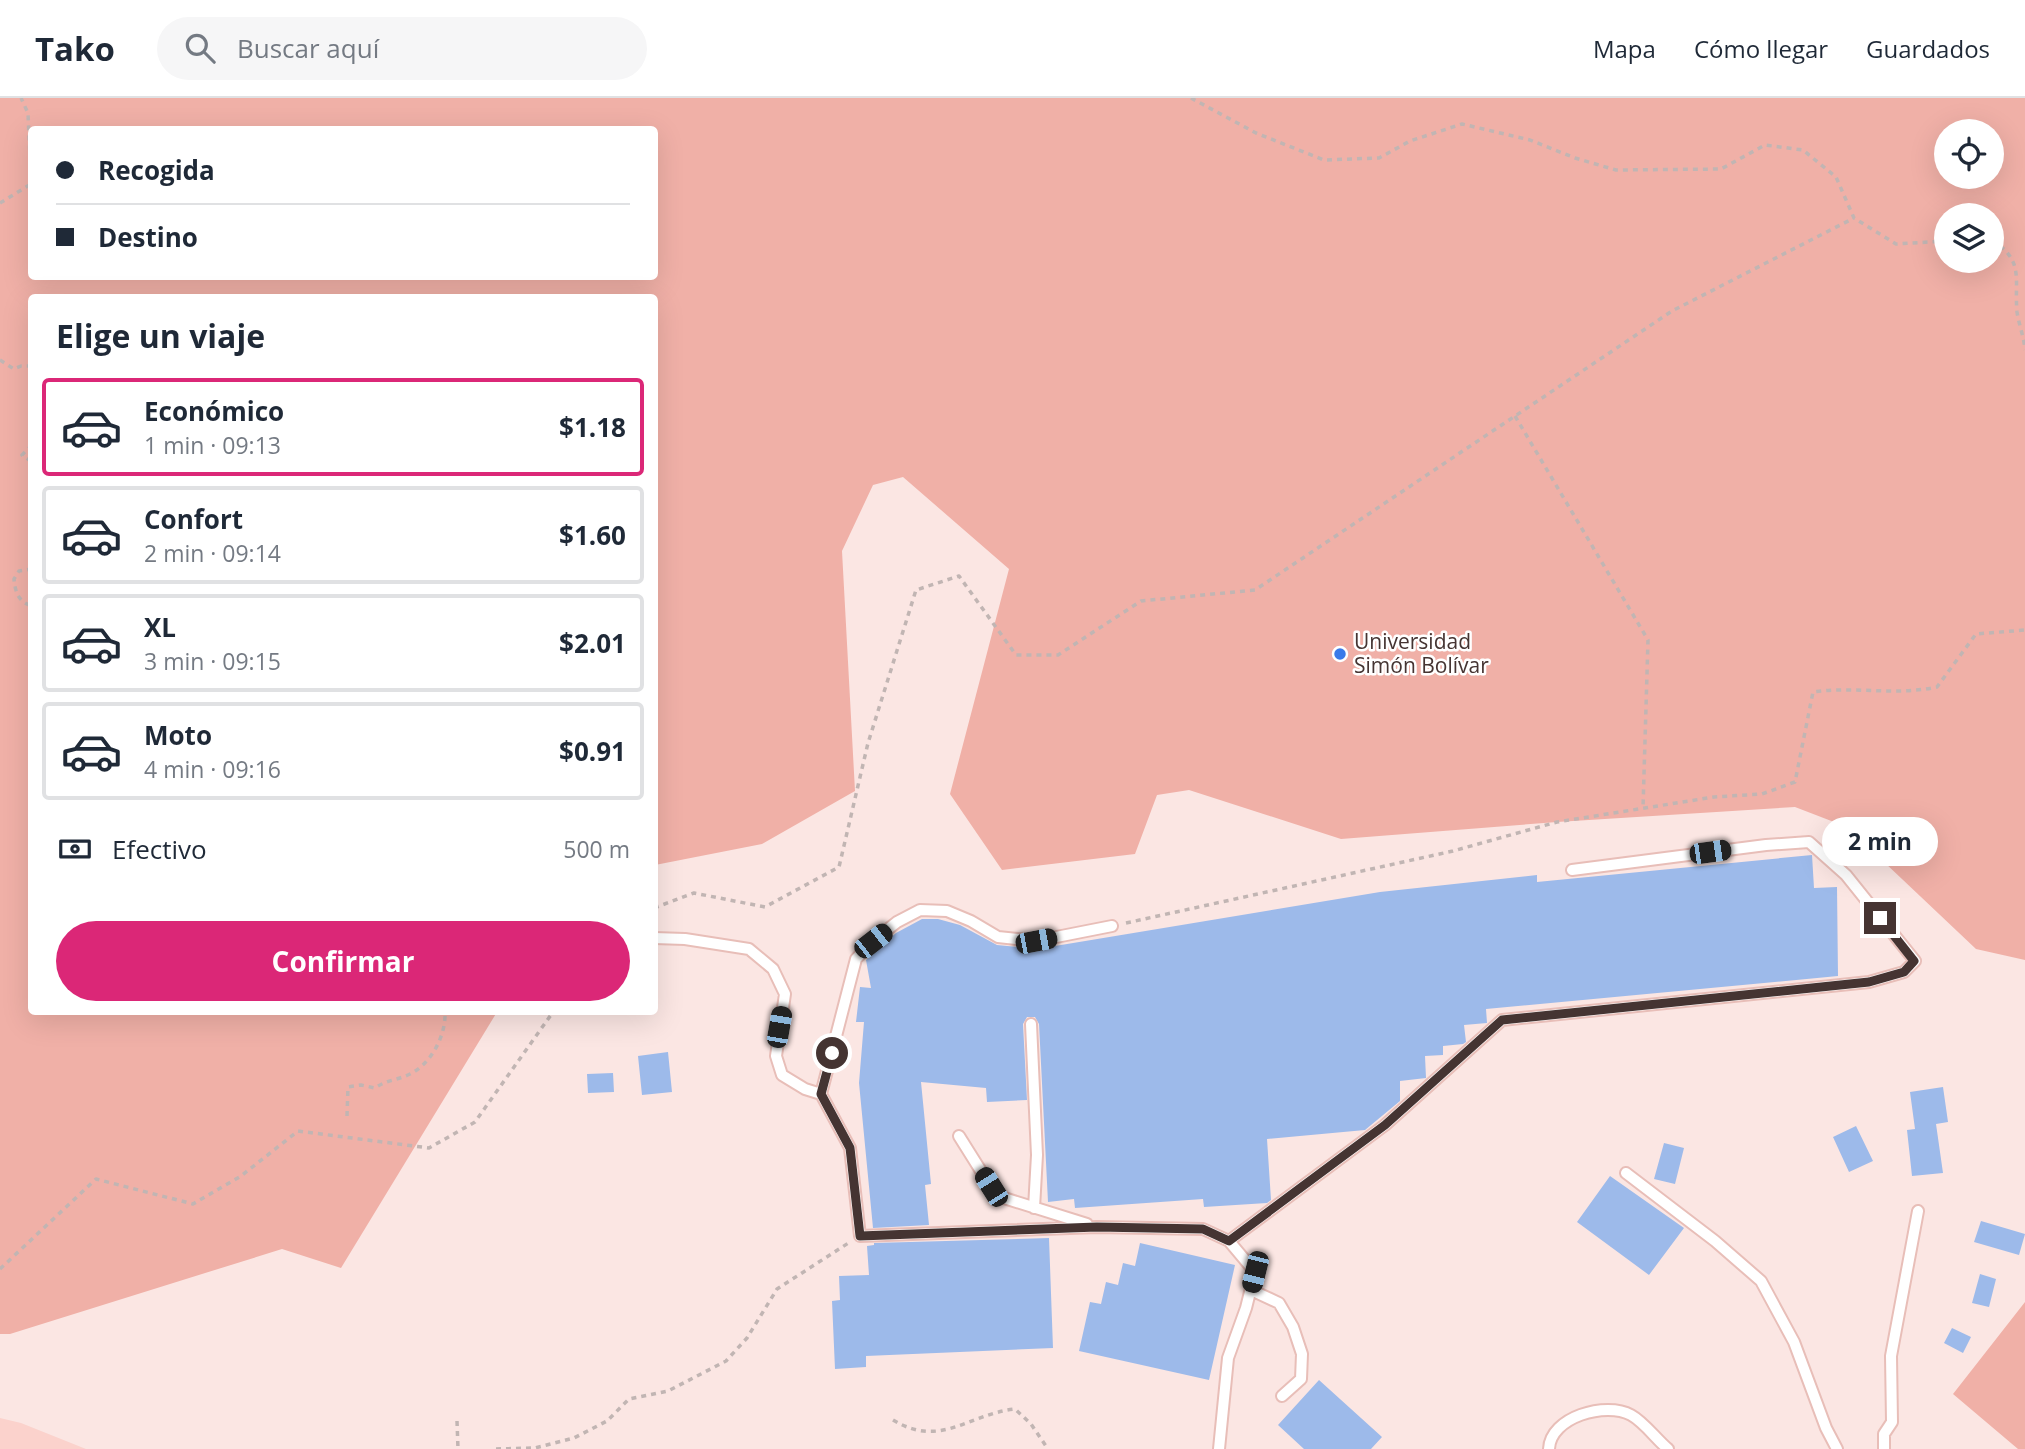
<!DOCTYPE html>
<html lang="es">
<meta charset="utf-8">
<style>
body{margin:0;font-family:"Open Sans",sans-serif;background:#f6f6f7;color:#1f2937;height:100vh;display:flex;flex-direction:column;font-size:26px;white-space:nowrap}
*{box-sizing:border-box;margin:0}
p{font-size:23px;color:#747a83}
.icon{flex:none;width:38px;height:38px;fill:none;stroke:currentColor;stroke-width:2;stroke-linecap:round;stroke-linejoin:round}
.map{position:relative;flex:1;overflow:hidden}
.drawer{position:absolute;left:28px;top:196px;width:630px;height:721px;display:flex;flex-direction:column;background:#fff;border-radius:7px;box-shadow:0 7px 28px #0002}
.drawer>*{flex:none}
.banner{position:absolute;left:28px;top:28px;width:630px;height:154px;border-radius:7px;box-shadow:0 7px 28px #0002;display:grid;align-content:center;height:154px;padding:0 28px;background:#fff}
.buttons{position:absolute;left:1934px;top:21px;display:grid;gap:14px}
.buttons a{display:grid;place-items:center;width:70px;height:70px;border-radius:50%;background:#fff;box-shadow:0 7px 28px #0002;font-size:35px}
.end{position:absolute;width:32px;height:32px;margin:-16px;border:9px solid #453432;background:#fff;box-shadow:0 0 0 4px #fff}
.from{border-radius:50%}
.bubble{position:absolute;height:49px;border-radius:24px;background:#fff;box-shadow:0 7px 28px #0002;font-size:23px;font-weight:700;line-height:49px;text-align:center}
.car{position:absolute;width:21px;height:42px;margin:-21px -10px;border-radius:9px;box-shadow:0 0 5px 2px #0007;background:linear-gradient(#222 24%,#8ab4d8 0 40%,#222 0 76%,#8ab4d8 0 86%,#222 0)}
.banner b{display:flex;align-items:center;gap:24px;height:66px;font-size:26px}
.banner b+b{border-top:2px solid #e0e1e3}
.banner i{width:18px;height:18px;background:#1f2937}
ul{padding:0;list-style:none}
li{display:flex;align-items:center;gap:21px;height:98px;margin:0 14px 10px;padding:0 14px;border:4px solid #e0e1e3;border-radius:7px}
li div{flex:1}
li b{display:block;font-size:26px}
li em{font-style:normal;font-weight:700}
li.on{border-color:#db2777}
li>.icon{width:63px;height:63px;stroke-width:1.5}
h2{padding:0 28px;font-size:32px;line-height:84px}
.pay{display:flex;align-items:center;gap:18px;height:77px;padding:0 28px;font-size:26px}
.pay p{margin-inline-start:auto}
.primary-button{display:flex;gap:14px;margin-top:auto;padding:14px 28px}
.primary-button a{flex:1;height:80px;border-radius:42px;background:#db2777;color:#fff;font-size:28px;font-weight:700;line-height:80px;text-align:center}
header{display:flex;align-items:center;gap:42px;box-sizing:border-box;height:98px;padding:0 35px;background:#fff;border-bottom:2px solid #e0e1e3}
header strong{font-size:33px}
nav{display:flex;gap:38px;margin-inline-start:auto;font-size:24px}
.search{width:490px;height:63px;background:#f6f6f7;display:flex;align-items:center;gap:18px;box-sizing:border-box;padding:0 24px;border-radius:38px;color:#747a83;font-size:26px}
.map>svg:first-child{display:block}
.built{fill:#fbe6e3;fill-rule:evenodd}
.green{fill:#fbd2cc}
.forest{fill:#f0b0a7;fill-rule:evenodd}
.building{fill:#9dbaea}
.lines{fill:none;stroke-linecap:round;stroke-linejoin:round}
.service-casing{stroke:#e8beb8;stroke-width:14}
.path{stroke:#c1b5b3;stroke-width:3.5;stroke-dasharray:5 5;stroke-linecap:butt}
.service{stroke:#fff;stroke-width:10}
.route{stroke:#453432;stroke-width:9}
.poi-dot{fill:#3a7ae9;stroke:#fff;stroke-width:2.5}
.labels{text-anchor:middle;stroke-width:5;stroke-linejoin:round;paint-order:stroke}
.poi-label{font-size:21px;fill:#453432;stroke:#fff;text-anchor:start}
</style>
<header>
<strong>Tako</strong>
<div class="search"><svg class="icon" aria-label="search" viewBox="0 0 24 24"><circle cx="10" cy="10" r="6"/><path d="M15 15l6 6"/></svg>Buscar aquí</div>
<nav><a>Mapa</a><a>Cómo llegar</a><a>Guardados</a></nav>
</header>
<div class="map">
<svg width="2025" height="1351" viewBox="0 0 2025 1351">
<rect width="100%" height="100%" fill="#fff6f4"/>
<path class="built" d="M0 0H1708L1946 79 2025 95V1351H0ZM32 32H654V178H32ZM1946 117H1992V163H1946ZM32 200H654V914H32Z"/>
<path class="green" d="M0 1320 21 1325 86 1351H0Z"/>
<path class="forest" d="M0 0H2025V862L1976 851 1847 729 1795 709 1557 724 1341 741 1189 692 1157 697 1135 756 1002 772 950 696 1009 471 903 379 873 387 842 453 855 693 762 746 655 767 654 200H32V914H497L341 1170 282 1151 10 1236H0ZM32 32H654V178H32ZM1946 33H1992V79H1946ZM1946 117H1992V163H1946Z
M2025 1204V1351H2018L1953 1296Z"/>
<path class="building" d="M1812 757 1814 790 1837 789 1838 878 1486 911 1487 925 1464 927 1466 944 1463 946 1443 948V957L1425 958 1426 980 1400 983V1003L1365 1032 1267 1041 1271 1102 1267 1105 1204 1109 1203 1101 1075 1110 1074 1101 1048 1104 1039 926 1035 919H1027L1023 926 1027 1002 987 1004 986 990 921 984 931 1086 925 1087 929 1127 873 1130 859 985 864 924H856L860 889 871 890 866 862 896 835 922 821H938L960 827 997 847 1037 851 1380 794 1537 777V784Z
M668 954 672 994 642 997 638 958Z
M613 975 614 994 588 995 587 976Z
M1943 989 1948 1024 1936 1026 1943 1075 1912 1078 1907 1032 1915 1031 1910 994Z
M1856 1028 1873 1063 1849 1074 1833 1039Z
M1664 1045 1684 1050 1675 1086 1654 1081Z
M1610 1078 1684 1130 1649 1177 1577 1124Z
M1981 1123 2025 1136 2019 1157 1974 1144Z
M1049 1140 1053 1250 866 1258V1269L835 1271 832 1203 840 1202 839 1178 869 1177 867 1148 874 1147V1145Z
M1140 1145 1235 1167 1209 1282 1079 1253 1090 1204 1101 1206 1106 1184 1118 1187 1123 1165 1135 1168Z
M1980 1176 1996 1181 1989 1209 1972 1205Z
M1952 1230 1971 1239 1963 1255 1944 1245Z
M1319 1282 1382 1339 1371 1351H1304L1278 1327Z"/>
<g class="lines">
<defs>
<path id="service" d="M1112 828 1036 843 998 839 971 823 947 813 920 812 897 824 873 843 856 861 821 996 850 1050 860 1138 1097 1129 1203 1131 1229 1143 1255 1174 1246 1210 1228 1260 1219 1351
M654 840 685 841 749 851 773 871 785 896 776 958 782 977 805 991 821 996
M1031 926 1037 1057 1034 1110
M959 1038 991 1089 1004 1100 1087 1126
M1626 1075 1715 1143 1761 1183 1794 1244 1826 1330 1837 1351
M1229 1143 1385 1027 1502 922 1869 884 1904 874 1915 863 1846 777 1809 744 1766 747 1572 772
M1251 1192 1279 1205 1293 1229 1302 1256 1301 1281 1282 1298
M1549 1351C1550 1319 1606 1303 1631 1317 1644 1324 1656 1341 1668 1351
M1884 1351V1336L1892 1324 1891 1258 1918 1113"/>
</defs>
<use href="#service" class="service-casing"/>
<path class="path" d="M1191 0 1256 35 1324 62 1379 60 1410 43 1462 26 1530 42 1575 60 1616 72 1721 71 1765 47 1803 52 1836 79 1854 120 1896 146 1946 143
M0 105 31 86 28 15 21 0
M1992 142C2025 163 2014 181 2017 214 2019 227 2024 239 2025 252
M0 262 14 271 21 268H32
M1515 318 1648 542 1643 710
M32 347 22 357 32 364
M32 471 19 473 14 481C15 493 18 504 32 508
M654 810 694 795 765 809 839 769 868 645 916 492 959 478 1016 557H1058L1141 503 1255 492 1672 213 1854 120
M1126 825 1453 753 1557 724 1714 699 1762 696 1795 684 1813 594C1855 588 1896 598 1937 589L1976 536 2025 532
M347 1018 348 989 361 987 375 990C386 982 399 982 412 975 432 964 446 937 445 914
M0 1171 96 1081 193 1106 241 1078 298 1033 429 1050 475 1024 553 914
M893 1322C941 1351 968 1316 1015 1311L1031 1326 1048 1351
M457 1323 458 1351
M496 1351 535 1350 574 1340 607 1323 629 1301 668 1293 726 1263 747 1240 777 1191 850 1144"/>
<use href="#service" class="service"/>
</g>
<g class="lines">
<path class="route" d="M832 955 821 996 850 1050 860 1138 1097 1129 1203 1131 1229 1143 1385 1027 1502 922 1869 884 1904 874 1914 863 1880 820"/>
</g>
<circle class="poi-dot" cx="1340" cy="556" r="7"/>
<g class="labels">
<g class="poi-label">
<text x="1354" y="551">Universidad<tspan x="1354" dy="24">Simón Bolívar</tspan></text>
</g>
</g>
</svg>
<div class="buttons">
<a><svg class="icon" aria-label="locate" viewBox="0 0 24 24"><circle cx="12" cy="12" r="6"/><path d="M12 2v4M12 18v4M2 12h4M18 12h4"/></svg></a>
<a><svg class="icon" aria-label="layers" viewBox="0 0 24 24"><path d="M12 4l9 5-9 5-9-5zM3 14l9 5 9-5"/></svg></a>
</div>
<i class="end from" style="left:832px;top:955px"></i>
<i class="end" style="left:1880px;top:820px"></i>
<div class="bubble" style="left:1822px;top:719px;width:116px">2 min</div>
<i class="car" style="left:1710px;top:754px;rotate:82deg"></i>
<i class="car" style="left:873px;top:843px;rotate:52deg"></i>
<i class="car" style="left:1036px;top:843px;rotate:79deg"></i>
<i class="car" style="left:779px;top:929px;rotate:10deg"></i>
<i class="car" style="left:991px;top:1089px;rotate:328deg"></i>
<i class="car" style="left:1255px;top:1174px;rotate:194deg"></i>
<div class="banner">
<b><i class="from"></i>Recogida</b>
<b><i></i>Destino</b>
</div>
<section class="drawer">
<h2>Elige un viaje</h2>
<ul>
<li class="on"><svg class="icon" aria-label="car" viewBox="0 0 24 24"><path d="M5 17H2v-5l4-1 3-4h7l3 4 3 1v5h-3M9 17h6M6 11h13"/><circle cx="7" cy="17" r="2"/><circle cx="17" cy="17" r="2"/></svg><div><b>Económico</b><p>1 min · 09:13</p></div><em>$1.18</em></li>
<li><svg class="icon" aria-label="car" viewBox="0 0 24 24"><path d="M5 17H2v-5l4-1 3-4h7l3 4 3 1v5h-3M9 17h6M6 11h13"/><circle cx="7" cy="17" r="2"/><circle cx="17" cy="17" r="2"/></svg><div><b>Confort</b><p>2 min · 09:14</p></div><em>$1.60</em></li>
<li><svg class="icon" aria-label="car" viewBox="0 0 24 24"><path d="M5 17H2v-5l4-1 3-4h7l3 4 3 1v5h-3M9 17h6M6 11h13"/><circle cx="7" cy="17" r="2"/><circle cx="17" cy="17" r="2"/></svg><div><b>XL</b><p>3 min · 09:15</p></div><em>$2.01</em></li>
<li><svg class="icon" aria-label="car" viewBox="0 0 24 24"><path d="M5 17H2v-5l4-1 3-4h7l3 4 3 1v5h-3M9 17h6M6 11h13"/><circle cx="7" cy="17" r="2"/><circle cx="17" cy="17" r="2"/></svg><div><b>Moto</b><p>4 min · 09:16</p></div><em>$0.91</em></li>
</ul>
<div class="pay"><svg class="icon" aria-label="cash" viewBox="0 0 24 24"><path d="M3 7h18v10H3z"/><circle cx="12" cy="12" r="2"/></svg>Efectivo<p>500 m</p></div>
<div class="primary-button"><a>Confirmar</a></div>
</section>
</div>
